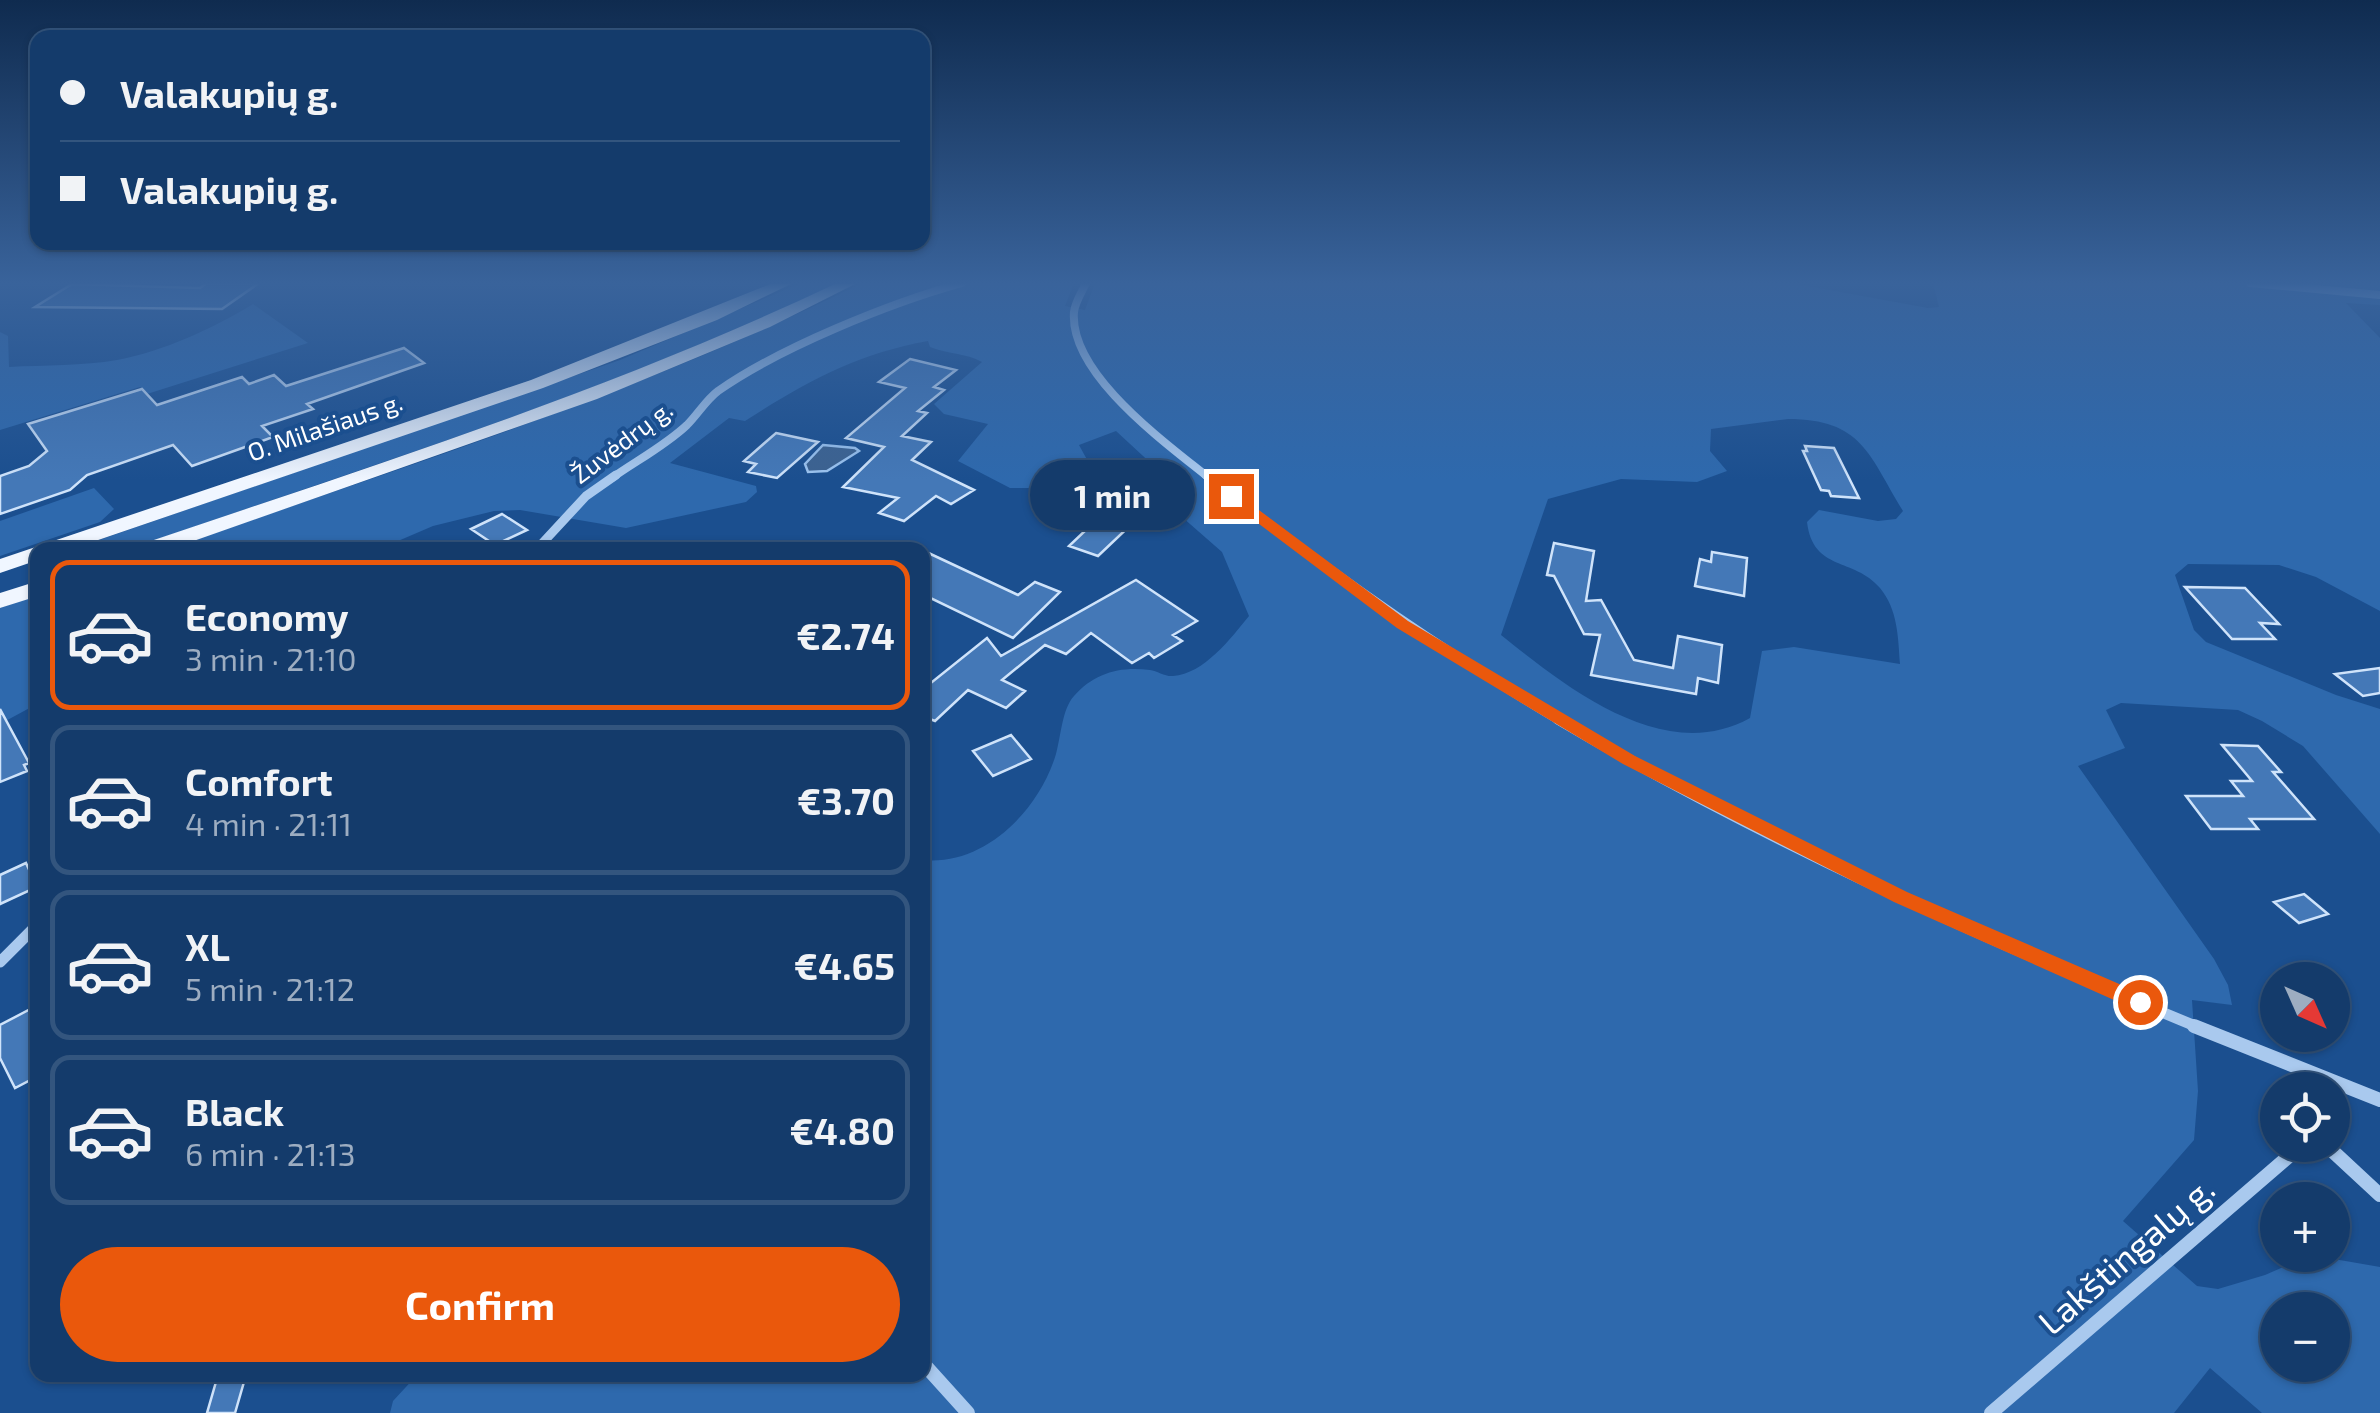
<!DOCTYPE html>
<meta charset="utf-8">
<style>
body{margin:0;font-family:"Exo 2",sans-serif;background:#1d4271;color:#f1f3f6;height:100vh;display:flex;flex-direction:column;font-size:38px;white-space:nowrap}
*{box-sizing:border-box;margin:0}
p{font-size:32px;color:#9dadc1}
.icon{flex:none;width:55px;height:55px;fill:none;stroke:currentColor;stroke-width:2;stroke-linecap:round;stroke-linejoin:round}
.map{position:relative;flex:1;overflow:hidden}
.side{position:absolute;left:30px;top:542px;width:900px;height:840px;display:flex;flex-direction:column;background:#143b6b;border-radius:20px;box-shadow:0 2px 8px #0004,0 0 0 2px #33557e}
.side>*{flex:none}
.top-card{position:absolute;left:30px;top:30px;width:900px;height:220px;border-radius:20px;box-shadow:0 2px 8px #0004,0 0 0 2px #33557e;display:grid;align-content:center;height:220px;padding:0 30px;background:#143b6b}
.needle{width:65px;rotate:135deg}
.controls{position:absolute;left:2260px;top:962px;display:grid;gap:20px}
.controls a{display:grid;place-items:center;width:90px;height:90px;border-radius:50%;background:#143b6b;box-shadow:0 2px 8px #0004,0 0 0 2px #33557e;font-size:50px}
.end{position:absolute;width:45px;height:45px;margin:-22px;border:12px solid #ea580c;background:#fff;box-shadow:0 0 0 5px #fff}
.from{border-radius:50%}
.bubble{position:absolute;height:70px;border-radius:35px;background:#143b6b;box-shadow:0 2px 8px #0004,0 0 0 2px #33557e;font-size:32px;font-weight:700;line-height:70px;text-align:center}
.top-card b{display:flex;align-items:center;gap:35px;height:95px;font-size:38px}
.top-card b+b{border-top:2px solid #33557e}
.top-card i{width:25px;height:25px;background:#f1f3f6}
ul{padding:18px 0 0;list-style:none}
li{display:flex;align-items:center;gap:30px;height:150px;margin:0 20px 15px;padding:0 10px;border:5px solid #33557e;border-radius:20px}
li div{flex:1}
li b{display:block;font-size:38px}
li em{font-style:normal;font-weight:700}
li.active{border-color:#ea580c}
li>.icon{width:90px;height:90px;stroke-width:1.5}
.cta{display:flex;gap:20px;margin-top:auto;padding:20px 30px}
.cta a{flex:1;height:115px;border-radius:60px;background:#ea580c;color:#fff;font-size:40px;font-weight:700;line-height:115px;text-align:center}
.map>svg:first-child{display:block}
.green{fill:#2e69ad;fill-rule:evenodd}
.water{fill:#3c6290;stroke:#9cc4f0;stroke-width:2.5}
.building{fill:#4478b7;stroke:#cfe3fa;stroke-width:2.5}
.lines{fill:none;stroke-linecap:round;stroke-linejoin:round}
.street-far3{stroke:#a9c9ee;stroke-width:8}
.street-far2{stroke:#a9c9ee;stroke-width:9}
.street-far1{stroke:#a9c9ee;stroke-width:11}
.street{stroke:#a9c9ee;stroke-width:14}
.primary{fill:#f0f6ff;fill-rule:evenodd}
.route{fill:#ea580c}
.labels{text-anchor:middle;stroke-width:8;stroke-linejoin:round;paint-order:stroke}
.far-street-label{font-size:25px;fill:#fff;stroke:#1b4f8f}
.near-street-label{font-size:35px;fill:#fff;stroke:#1b4f8f}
</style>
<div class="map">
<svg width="2380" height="1413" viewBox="0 0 2380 1413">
<rect width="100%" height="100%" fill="#1b4f8f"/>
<path class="green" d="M801 283H837C609 393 365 467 126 550H70L620 360Z
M862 283H950L920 291 928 295 970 283H1074L1065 306 1085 310 1095 283H1791L1928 308 1939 307 1933 283H2380V305L2346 303 2380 338V611L2316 577 2279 565 2188 564 2175 575 2194 630 2206 642 2336 695 2380 709V834L2303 746 2262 721 2238 710 2121 703 2106 710 2125 748 2078 766 2214 959 2228 985 2232 1005 2192 1000 2198 1091 2194 1140 2123 1221 2197 1286 2218 1289 2265 1275 2311 1255 2380 1267V1413H2262L2210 1368 2174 1413H390L393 1401 417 1375H922L923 860C984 866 1039 811 1056 754 1061 736 1062 709 1074 696 1094 673 1120 666 1150 670 1157 671 1166 677 1173 676 1204 674 1231 638 1249 616L1222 552 1182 517V492L1116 431 1079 445 1096 476 1039 488H1010L958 461 988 424 944 414 934 404 982 362C966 353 947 354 930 347L928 341C856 354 806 382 745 421L729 418 670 463 756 486 757 492 746 502 626 528 520 510 494 511 433 526 377 550H166C400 467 639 394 862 283ZM1788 419C1862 419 1869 455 1903 511L1896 519 1878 521 1819 510 1807 522C1813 572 1854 557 1880 588 1898 610 1898 637 1900 664L1794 647 1762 651 1750 718C1664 766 1566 687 1501 635L1548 499 1621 479 1697 482 1727 471 1710 451 1711 429ZM2278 1310H2332V1365H2278Z
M253 304 308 343 147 394 140 387 0 430V332L8 336 9 367C45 365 83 366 117 360 164 351 212 329 253 304Z
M94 488 114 509 100 522 0 556V521Z
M37 595V704L0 724V608Z"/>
<path class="water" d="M823 445 855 448 859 451 827 471 808 472 805 464Z"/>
<path class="building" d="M207 283H259L222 309 35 307 72 284 200 288Z
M404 348 424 363 307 404 313 409 262 426 273 437 192 466 173 445 87 475 70 490 0 514V476L29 466 47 451 28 424 142 389 157 405 242 377 249 384 274 375 286 386Z
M910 359 956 370 934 387 944 390 918 411 927 413 902 436 931 442 912 460 974 490 951 504 936 496 904 521 879 513 898 498 843 487 884 447 846 438 905 388 879 382Z
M776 433 818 442 777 478 748 472 756 464 744 461Z
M1805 446 1834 448 1859 498 1831 496 1829 491 1821 490 1803 451H1807Z
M1108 509 1137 519 1098 556 1069 546Z
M502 514 527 530 495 545 471 529Z
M1554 543 1594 551 1586 601 1601 600 1634 660 1673 668 1678 636 1722 645 1718 683 1698 678 1696 694 1591 675 1600 635 1584 634 1554 576 1547 575Z
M922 550 1018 595 1035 582 1060 592 1013 638 922 594Z
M1712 552 1747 558 1744 596 1695 586 1700 559 1711 562Z
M1136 580 1197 621 1173 635 1182 641 1154 658 1149 653 1132 663 1091 633 1066 654 1045 645 1002 680 1025 691 1006 708 968 690 935 721 922 716V690L987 638 1001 656Z
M2185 587 2245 588 2279 624 2260 623 2275 639H2232Z
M2380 668V693L2363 696 2335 674Z
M0 709 29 763 24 765 27 771 0 782Z
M1011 735 1031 759 993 776 973 751Z
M2222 745 2258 746 2281 772H2273L2314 819H2250L2258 829H2211L2186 796H2243L2231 781H2252Z
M26 863 37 887 0 904V875Z
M2304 894 2328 914 2299 923 2274 902Z
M38 1005V1076L15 1088 0 1058V1025Z
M218 1375H246L235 1413H207Z"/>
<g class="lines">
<path class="street-far3" d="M1086 283C1082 292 1075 302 1074 312 1069 374 1166 443 1209 478
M2250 283 2380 295
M612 478C636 461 666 445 687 425 698 414 706 400 718 391 779 348 890 303 962 283"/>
<path class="street-far2" d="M1206 475C1320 566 1438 648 1562 722
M536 550 586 496 616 475"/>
<path class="street-far1" d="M1558 719C1763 840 1980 937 2200 1028
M0 962 38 924"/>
<path class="street" d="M2194 1026 2380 1100
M2326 1145 2380 1195
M922 1362 968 1413
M1991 1413 2302 1145"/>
<path class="primary" d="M773 283H793L717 320 543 388 69 550H38V560L0 573V559L531 380Z
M837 283H857L770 327 597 399 168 550H136L139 545C375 465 612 390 837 283Z
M38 581V596L0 608V593Z"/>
</g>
<linearGradient id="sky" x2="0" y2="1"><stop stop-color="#0f2b4f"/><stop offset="0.59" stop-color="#39639b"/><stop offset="1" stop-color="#39639b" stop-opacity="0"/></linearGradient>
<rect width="2380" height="480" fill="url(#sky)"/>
<path class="route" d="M1226 493H1236L1408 621 1635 756 1907 892 2147 996V1008H2132L1894 902 1623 764 1397 628 1226 499Z"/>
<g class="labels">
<g class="far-street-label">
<text transform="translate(325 427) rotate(-19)" y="9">O. Milašiaus g.</text>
<text transform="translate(622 442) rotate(-37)" y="9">Žuvėdrų g.</text>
</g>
<g class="near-street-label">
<text transform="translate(2127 1256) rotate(-41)" y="12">Lakštingalų g.</text>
</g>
</g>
</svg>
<div class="controls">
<a><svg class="needle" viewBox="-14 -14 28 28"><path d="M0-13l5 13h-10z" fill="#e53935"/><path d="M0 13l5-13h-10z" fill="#9dadc1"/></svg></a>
<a><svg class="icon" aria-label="locate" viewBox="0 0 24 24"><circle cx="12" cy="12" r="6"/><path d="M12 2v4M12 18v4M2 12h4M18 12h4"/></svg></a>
<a>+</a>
<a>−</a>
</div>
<i class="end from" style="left:2140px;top:1002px"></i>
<i class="end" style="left:1231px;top:496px"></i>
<div class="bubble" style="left:1030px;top:460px;width:165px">1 min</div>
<div class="top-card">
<b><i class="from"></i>Valakupių g.</b>
<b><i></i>Valakupių g.</b>
</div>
<section class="side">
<ul>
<li class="active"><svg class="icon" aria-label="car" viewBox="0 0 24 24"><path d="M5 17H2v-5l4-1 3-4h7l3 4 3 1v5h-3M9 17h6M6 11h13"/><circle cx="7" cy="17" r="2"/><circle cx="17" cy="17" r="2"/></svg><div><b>Economy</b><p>3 min · 21:10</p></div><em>€2.74</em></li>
<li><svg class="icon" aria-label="car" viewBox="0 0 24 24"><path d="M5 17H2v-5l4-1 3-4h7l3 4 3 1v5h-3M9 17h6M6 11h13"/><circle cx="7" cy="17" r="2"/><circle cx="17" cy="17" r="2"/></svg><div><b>Comfort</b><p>4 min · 21:11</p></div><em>€3.70</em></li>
<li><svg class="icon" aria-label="car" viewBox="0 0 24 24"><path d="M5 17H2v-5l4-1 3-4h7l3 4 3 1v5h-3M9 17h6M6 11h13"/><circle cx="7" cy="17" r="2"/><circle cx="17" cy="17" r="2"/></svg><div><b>XL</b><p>5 min · 21:12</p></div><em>€4.65</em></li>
<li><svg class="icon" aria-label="car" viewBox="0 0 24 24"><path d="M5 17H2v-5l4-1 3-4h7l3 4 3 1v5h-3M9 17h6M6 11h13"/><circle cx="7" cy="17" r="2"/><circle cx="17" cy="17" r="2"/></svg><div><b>Black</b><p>6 min · 21:13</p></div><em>€4.80</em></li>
</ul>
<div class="cta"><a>Confirm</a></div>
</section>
</div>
